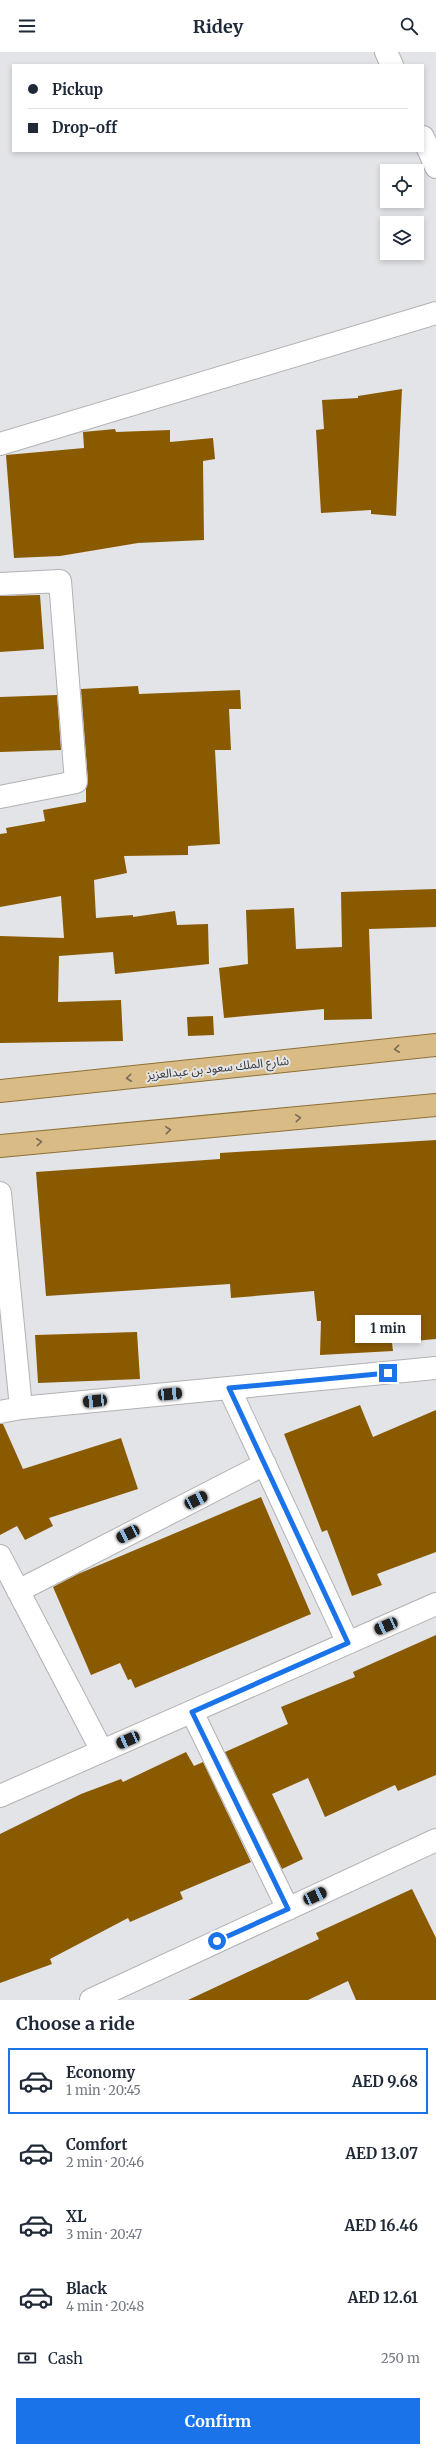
<!DOCTYPE html>
<meta charset="utf-8">
<style>
body{margin:0;font-family:Merriweather,"Noto Sans Arabic",serif;background:#f2f2f3;color:#1f2937;height:100vh;display:flex;flex-direction:column;font-size:15px;white-space:nowrap}
*{box-sizing:border-box;margin:0}
p{font-size:13px;color:#747a83}
.icon{flex:none;width:22px;height:22px;fill:none;stroke:currentColor;stroke-width:2;stroke-linecap:round;stroke-linejoin:round}
.map{position:relative;height:1948px;overflow:hidden}
.panel{display:flex;flex-direction:column;background:#fff;flex:1}
.panel>*{flex:none}
.hud{position:absolute;left:12px;top:12px;width:412px;height:88px;border-radius:0px;box-shadow:0 2px 6px #0003;display:grid;align-content:center;height:88px;padding:0 16px;background:#fff}
.controls{position:absolute;left:380px;top:112px;display:grid;gap:8px}
.controls a{display:grid;place-items:center;width:44px;height:44px;border-radius:0px;background:#fff;box-shadow:0 2px 6px #0003;font-size:20px}
.end{position:absolute;width:18px;height:18px;margin:-9px;border:5px solid #1a73e8;background:#fff;box-shadow:0 0 0 2px #fff}
.from{border-radius:50%}
.bubble{position:absolute;height:28px;border-radius:0px;background:#fff;box-shadow:0 2px 6px #0003;font-size:13px;font-weight:700;line-height:28px;text-align:center}
.car{position:absolute;width:12px;height:24px;margin:-12px -6px;border-radius:5px;box-shadow:0 0 3px 1px #0007;background:linear-gradient(#222 24%,#8ab4d8 0 40%,#222 0 76%,#8ab4d8 0 86%,#222 0)}
.hud b{display:flex;align-items:center;gap:14px;height:38px;font-size:15px}
.hud b+b{border-top:1px solid #e0e1e3}
.hud i{width:10px;height:10px;background:#1f2937}
ul{padding:0;list-style:none}
li{display:flex;align-items:center;gap:12px;height:66px;margin:0 8px 6px;padding:0 8px;border:2px solid transparent;border-radius:0px}
li div{flex:1}
li b{display:block;font-size:15px}
li em{font-style:normal;font-weight:700}
li.on{border-color:#1a73e8}
li>.icon{width:36px;height:36px;stroke-width:1.5}
h2{padding:0 16px;font-size:18px;line-height:48px}
.pay{display:flex;align-items:center;gap:10px;height:44px;padding:0 16px;font-size:15px}
.pay p{margin-inline-start:auto}
.cta{display:flex;gap:8px;margin-top:auto;padding:8px 16px}
.cta a{flex:1;height:46px;border-radius:0px;background:#1a73e8;color:#fff;font-size:16px;font-weight:700;line-height:46px;text-align:center}
header{display:flex;justify-content:space-between;align-items:center;height:52px;padding:0 16px;background:#fff;font-size:18px;font-weight:700}
.map>svg:first-child{display:block}
.building{fill:#8a5a00}
.lines{fill:none;stroke-linecap:round;stroke-linejoin:round}
.minor-casing{stroke:#b2b2b5;stroke-width:24}
.major-casing{stroke:#8f7036;stroke-width:24}
.minor{stroke:#fff;stroke-width:22}
.major{stroke:#d8bb85;stroke-width:22}
.oneway{stroke:#796d59}
.route{stroke:#1a73e8;stroke-width:5}
.labels{text-anchor:middle;stroke-width:4;stroke-linejoin:round;paint-order:stroke}
.street-label{font-size:12px;fill:#39393b;stroke:#e3e4e7}
</style>
<header><svg class="icon" aria-label="menu" viewBox="0 0 24 24"><path d="M4 6h16M4 12h16M4 18h16"/></svg>Ridey<svg class="icon" aria-label="search" viewBox="0 0 24 24"><circle cx="10" cy="10" r="6"/><path d="M15 15l6 6"/></svg></header>
<div class="map">
<svg width="436" height="1948" viewBox="0 0 436 1948">
<rect width="100%" height="100%" fill="#e3e4e7"/>
<path class="building" d="M402 337 396 464 371 462V458L321 461 316 378 324 377 322 348 358 346V344Z
M115 377 116 380 170 378V390L213 386 215 407 203 409 204 488 138 491 60 504 14 506 6 403 84 396 83 380Z
M40 543 44 597 0 600V544Z
M138 634 139 642 240 638 241 657H229L231 698H215L220 792 188 794V803L124 804 127 821 94 828 96 866 133 863V865L175 859 177 873 208 872 209 912 115 922 113 900 59 904 58 950 121 948 123 989 0 991V884L64 886 61 844 0 855V782L7 781 6 776 45 769 43 758 86 750V737L88 729 81 637Z
M57 643 61 698 0 700V645Z
M436 837V875L369 877 372 967 324 968V957L224 966 219 916 248 912 246 858 294 856 296 897 342 895 341 840Z
M213 964 214 983 188 984 187 965Z
M436 1088V1287L392 1291 393 1299 320 1303 321 1269H317L314 1239 231 1246 230 1232 46 1244 36 1120 220 1107V1101Z
M137 1280 140 1327 38 1331 35 1283Z
M360 1353 373 1385 436 1358V1500L377 1522 382 1533 352 1544 327 1478 322 1480 284 1382Z
M0 1372H3L23 1417 121 1386 138 1437 49 1466 53 1474 25 1488 17 1474 0 1483Z
M261 1445 311 1562 135 1636 131 1627 128 1628 120 1611 91 1623 53 1535 78 1522Z
M436 1583V1723L398 1739 395 1733 325 1765 308 1726 272 1742 303 1807 282 1817 225 1700 288 1672 281 1655 355 1625 353 1620Z
M186 1700 194 1714 203 1710 251 1810 180 1840 183 1847 130 1870 128 1866 50 1907 52 1912 0 1931V1782L81 1742 121 1727 123 1730Z
M412 1837 436 1886V1948H356L348 1929 308 1948H188L319 1887 316 1881Z"/>
<g class="lines">
<defs>
<path id="minor" d="M386 0 392 13
M423 85 436 115
M0 392 436 261
M0 532 60 529 76 730 0 745
M0 1141 21 1356
M229 1336 348 1591
M0 1360 21 1356 436 1316
M0 1504 102 1699
M18 1539 265 1412
M192 1660 288 1857
M0 1744 436 1552
M91 1948 436 1788"/>
<path id="major" d="M0 1039 436 993
M0 1094 436 1053"/>
</defs>
<use href="#minor" class="minor-casing"/>
<use href="#major" class="major-casing"/>
<use href="#minor" class="minor"/>
<use href="#major" class="major"/>
</g>
<defs><path id="oneway-chevron" d="M-2-3.5L2.5 0L-2 3.5" fill="none" stroke-width="1.6" stroke-linecap="round" stroke-linejoin="round"/></defs>
<g class="oneway">
<use href="#oneway-chevron" transform="translate(397 997) rotate(174)"/>
<use href="#oneway-chevron" transform="translate(129 1026) rotate(174)"/>
<use href="#oneway-chevron" transform="translate(298 1066) rotate(-5)"/>
<use href="#oneway-chevron" transform="translate(168 1078) rotate(-5)"/>
<use href="#oneway-chevron" transform="translate(39 1090) rotate(-5)"/>
</g>
<g class="lines">
<path class="route" d="M217 1889 288 1857 192 1660 348 1591 229 1336 388 1321"/>
</g>
<g class="labels">
<g class="street-label">
<text transform="translate(218 1016) rotate(-6)" y="4">شارع الملك سعود بن عبدالعزيز</text>
</g>
</g>
</svg>
<div class="controls">
<a><svg class="icon" aria-label="locate" viewBox="0 0 24 24"><circle cx="12" cy="12" r="6"/><path d="M12 2v4M12 18v4M2 12h4M18 12h4"/></svg></a>
<a><svg class="icon" aria-label="layers" viewBox="0 0 24 24"><path d="M12 4l9 5-9 5-9-5zM3 14l9 5 9-5"/></svg></a>
</div>
<i class="end from" style="left:217px;top:1889px"></i>
<i class="end" style="left:388px;top:1321px"></i>
<div class="bubble" style="left:355px;top:1263px;width:66px">1 min</div>
<i class="car" style="left:170px;top:1342px;rotate:85deg"></i>
<i class="car" style="left:95px;top:1349px;rotate:264deg"></i>
<i class="car" style="left:196px;top:1448px;rotate:63deg"></i>
<i class="car" style="left:128px;top:1482px;rotate:243deg"></i>
<i class="car" style="left:386px;top:1574px;rotate:246deg"></i>
<i class="car" style="left:128px;top:1688px;rotate:246deg"></i>
<i class="car" style="left:315px;top:1844px;rotate:65deg"></i>
<div class="hud">
<b><i class="from"></i>Pickup</b>
<b><i></i>Drop-off</b>
</div>
</div>
<section class="panel">
<h2>Choose a ride</h2>
<ul>
<li class="on"><svg class="icon" aria-label="car" viewBox="0 0 24 24"><path d="M5 17H2v-5l4-1 3-4h7l3 4 3 1v5h-3M9 17h6M6 11h13"/><circle cx="7" cy="17" r="2"/><circle cx="17" cy="17" r="2"/></svg><div><b>Economy</b><p>1 min · 20:45</p></div><em>AED 9.68</em></li>
<li><svg class="icon" aria-label="car" viewBox="0 0 24 24"><path d="M5 17H2v-5l4-1 3-4h7l3 4 3 1v5h-3M9 17h6M6 11h13"/><circle cx="7" cy="17" r="2"/><circle cx="17" cy="17" r="2"/></svg><div><b>Comfort</b><p>2 min · 20:46</p></div><em>AED 13.07</em></li>
<li><svg class="icon" aria-label="car" viewBox="0 0 24 24"><path d="M5 17H2v-5l4-1 3-4h7l3 4 3 1v5h-3M9 17h6M6 11h13"/><circle cx="7" cy="17" r="2"/><circle cx="17" cy="17" r="2"/></svg><div><b>XL</b><p>3 min · 20:47</p></div><em>AED 16.46</em></li>
<li><svg class="icon" aria-label="car" viewBox="0 0 24 24"><path d="M5 17H2v-5l4-1 3-4h7l3 4 3 1v5h-3M9 17h6M6 11h13"/><circle cx="7" cy="17" r="2"/><circle cx="17" cy="17" r="2"/></svg><div><b>Black</b><p>4 min · 20:48</p></div><em>AED 12.61</em></li>
</ul>
<div class="pay"><svg class="icon" aria-label="cash" viewBox="0 0 24 24"><path d="M3 7h18v10H3z"/><circle cx="12" cy="12" r="2"/></svg>Cash<p>250 m</p></div>
<div class="cta"><a>Confirm</a></div>
</section>
